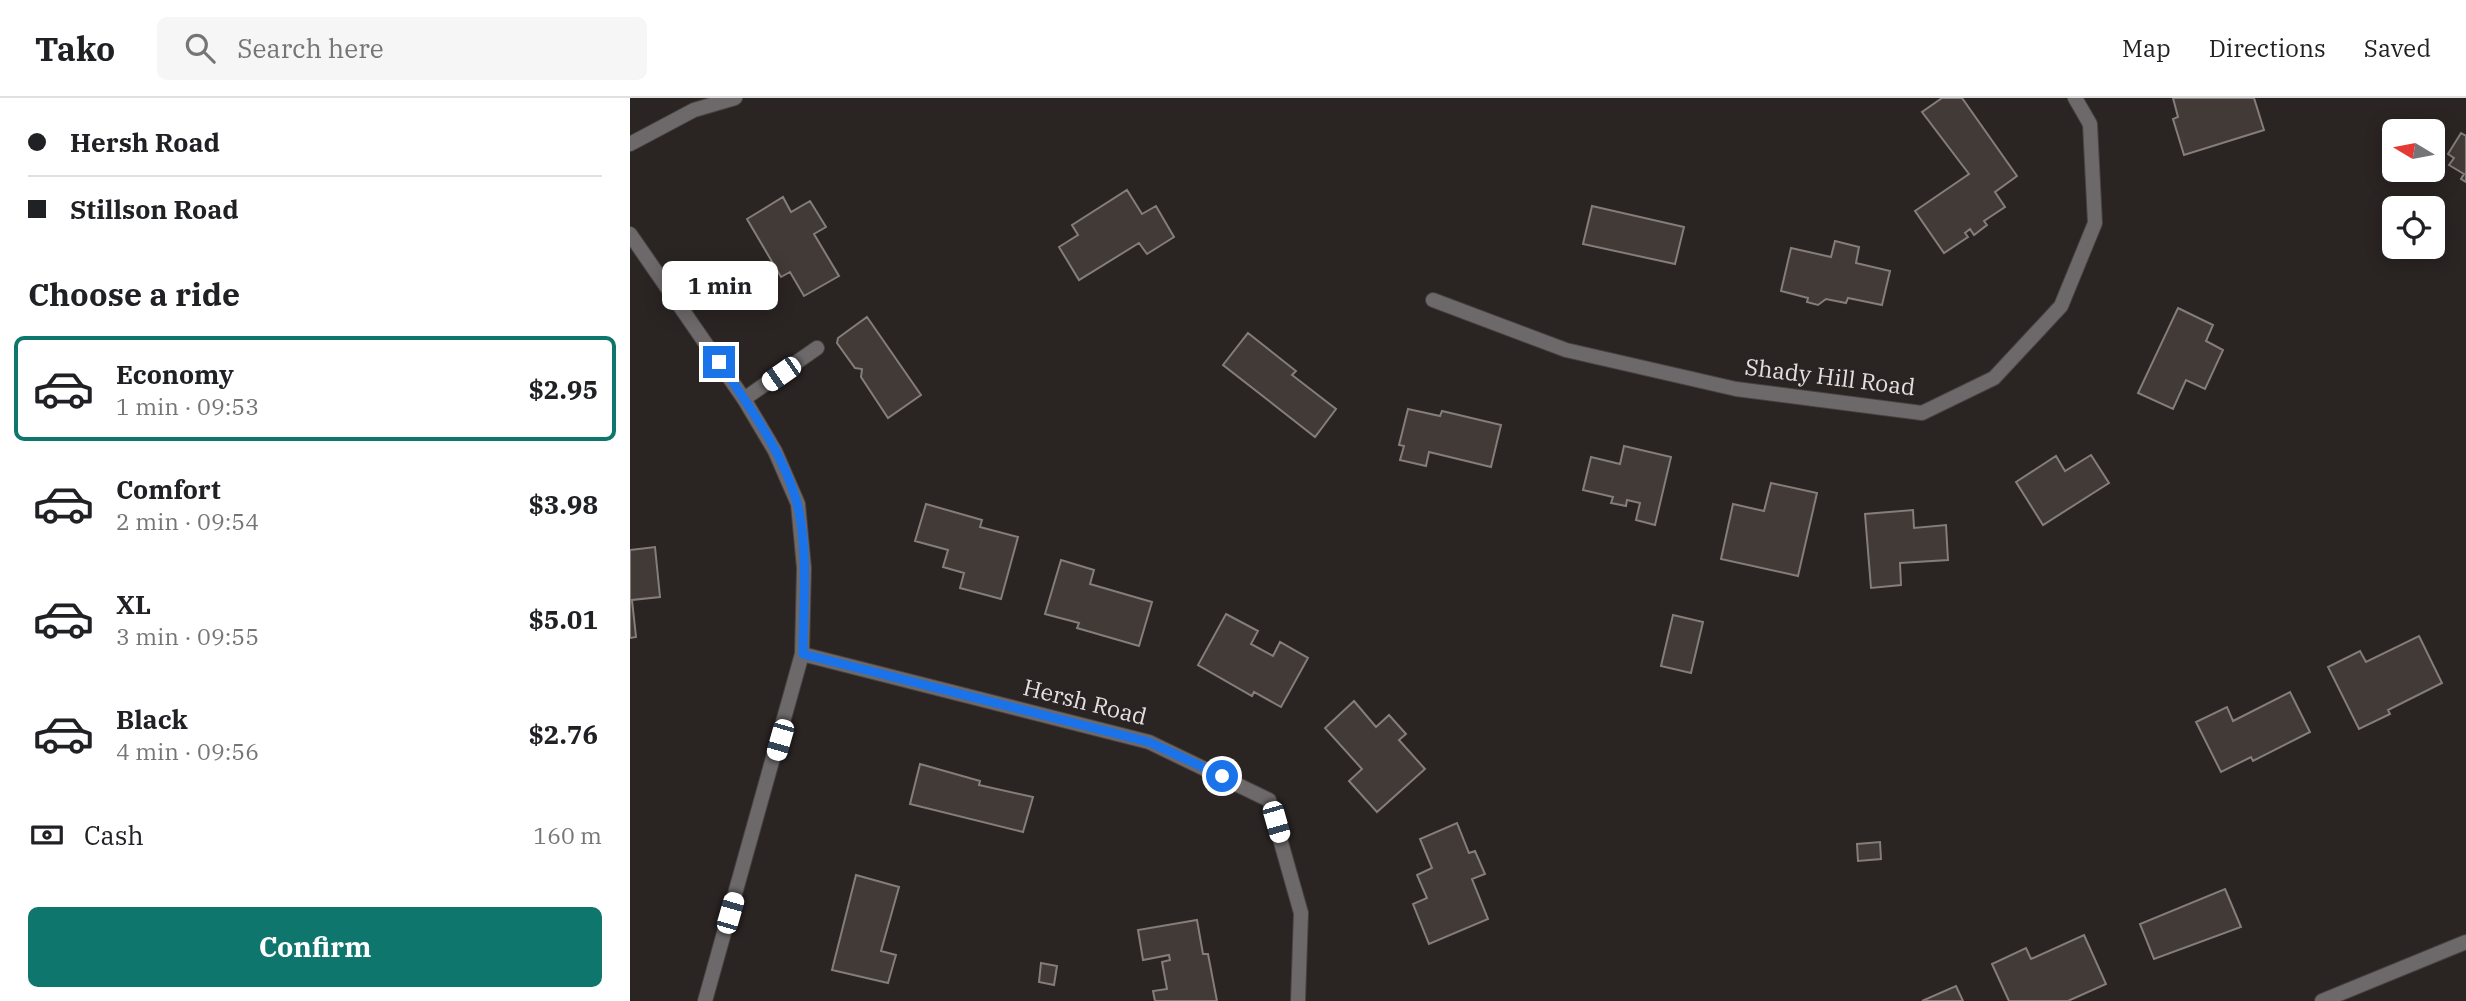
<!DOCTYPE html>
<meta charset="utf-8">
<style>
body{margin:0;font-family:"IBM Plex Serif",serif;background:#f6f6f6;color:#202124;height:100vh;display:flex;flex-direction:column;font-size:26px;white-space:nowrap}
*{box-sizing:border-box;margin:0}
p{font-size:23px;color:#757577}
.icon{flex:none;width:38px;height:38px;fill:none;stroke:currentColor;stroke-width:2;stroke-linecap:round;stroke-linejoin:round}
.map{position:relative;flex:1;overflow:hidden}
.panel{display:flex;flex-direction:column;background:#fff;width:630px}
.panel>*{flex:none}
.top-card{display:grid;align-content:center;height:154px;padding:0 28px;background:#fff}
.needle{width:46px;rotate:280deg}
.controls{position:absolute;left:1752px;top:21px;display:grid;gap:14px}
.controls a{display:grid;place-items:center;width:63px;height:63px;border-radius:10px;background:#fff;box-shadow:0 4px 18px #0003;font-size:35px}
.end{position:absolute;width:32px;height:32px;margin:-16px;border:9px solid #1a73e8;background:#fff;box-shadow:0 0 0 4px #fff}
.from{border-radius:50%}
.bubble{position:absolute;height:49px;border-radius:10px;background:#fff;box-shadow:0 4px 18px #0003;font-size:23px;font-weight:700;line-height:49px;text-align:center}
.car{position:absolute;width:21px;height:42px;margin:-21px -10px;border-radius:9px;box-shadow:0 0 5px 2px #0007;background:linear-gradient(#fff 24%,#345 0 40%,#fff 0 76%,#345 0 86%,#fff 0)}
.top-card b{display:flex;align-items:center;gap:24px;height:66px;font-size:26px}
.top-card b+b{border-top:2px solid #e0e0e0}
.top-card i{width:18px;height:18px;background:#202124}
ul{padding:0;list-style:none}
li{display:flex;align-items:center;gap:21px;height:105px;margin:0 14px 10px;padding:0 14px;border:4px solid transparent;border-radius:10px}
li div{flex:1}
li b{display:block;font-size:26px}
li em{font-style:normal;font-weight:700}
li.selected{border-color:#0f766e}
li>.icon{width:63px;height:63px;stroke-width:1.5}
h2{padding:0 28px;font-size:32px;line-height:84px}
.pay{display:flex;align-items:center;gap:18px;height:77px;padding:0 28px;font-size:26px}
.pay p{margin-inline-start:auto}
.button{display:flex;gap:14px;margin-top:auto;padding:14px 28px}
.button a{flex:1;height:80px;border-radius:10px;background:#0f766e;color:#fff;font-size:28px;font-weight:700;line-height:80px;text-align:center}
header{display:flex;align-items:center;gap:42px;box-sizing:border-box;height:98px;padding:0 35px;background:#fff;border-bottom:2px solid #e0e0e0}
header strong{font-size:33px}
nav{display:flex;gap:38px;margin-inline-start:auto;font-size:24px}
.search{width:490px;height:63px;background:#f6f6f6;display:flex;align-items:center;gap:18px;box-sizing:border-box;padding:0 24px;border-radius:10px;color:#757577;font-size:26px}
main{display:flex;flex:1;min-height:0}
.map>svg:first-child{display:block}
.building{fill:#413a37;stroke:#847d79;stroke-width:2}
.lines{fill:none;stroke-linecap:round;stroke-linejoin:round}
.service-casing{stroke:#484241;stroke-width:16}
.minor-casing{stroke:#484241;stroke-width:16}
.tertiary-casing{stroke:#484241;stroke-width:16}
.service{stroke:#6d696b;stroke-width:14}
.minor{stroke:#6d696b;stroke-width:14}
.tertiary{stroke:#6d696b;stroke-width:14}
.route{stroke:#1a73e8;stroke-width:9}
.labels{text-anchor:middle;stroke-width:5;stroke-linejoin:round;paint-order:stroke}
.street-label{font-size:23px;fill:#e5e0e0;stroke:#2a2423}
</style>
<header>
<strong>Tako</strong>
<div class="search"><svg class="icon" aria-label="search" viewBox="0 0 24 24"><circle cx="10" cy="10" r="6"/><path d="M15 15l6 6"/></svg>Search here</div>
<nav><a>Map</a><a>Directions</a><a>Saved</a></nav>
</header>
<main>
<section class="panel">
<div class="top-card">
<b><i class="from"></i>Hersh Road</b>
<b><i></i>Stillson Road</b>
</div>
<h2>Choose a ride</h2>
<ul>
<li class="selected"><svg class="icon" aria-label="car" viewBox="0 0 24 24"><path d="M5 17H2v-5l4-1 3-4h7l3 4 3 1v5h-3M9 17h6M6 11h13"/><circle cx="7" cy="17" r="2"/><circle cx="17" cy="17" r="2"/></svg><div><b>Economy</b><p>1 min · 09:53</p></div><em>$2.95</em></li>
<li><svg class="icon" aria-label="car" viewBox="0 0 24 24"><path d="M5 17H2v-5l4-1 3-4h7l3 4 3 1v5h-3M9 17h6M6 11h13"/><circle cx="7" cy="17" r="2"/><circle cx="17" cy="17" r="2"/></svg><div><b>Comfort</b><p>2 min · 09:54</p></div><em>$3.98</em></li>
<li><svg class="icon" aria-label="car" viewBox="0 0 24 24"><path d="M5 17H2v-5l4-1 3-4h7l3 4 3 1v5h-3M9 17h6M6 11h13"/><circle cx="7" cy="17" r="2"/><circle cx="17" cy="17" r="2"/></svg><div><b>XL</b><p>3 min · 09:55</p></div><em>$5.01</em></li>
<li><svg class="icon" aria-label="car" viewBox="0 0 24 24"><path d="M5 17H2v-5l4-1 3-4h7l3 4 3 1v5h-3M9 17h6M6 11h13"/><circle cx="7" cy="17" r="2"/><circle cx="17" cy="17" r="2"/></svg><div><b>Black</b><p>4 min · 09:56</p></div><em>$2.76</em></li>
</ul>
<div class="pay"><svg class="icon" aria-label="cash" viewBox="0 0 24 24"><path d="M3 7h18v10H3z"/><circle cx="12" cy="12" r="2"/></svg>Cash<p>160 m</p></div>
<div class="button"><a>Confirm</a></div>
</section>
<div class="map">
<svg width="1836" height="903" viewBox="0 0 1836 903">
<rect width="100%" height="100%" fill="#2a2423"/>
<path class="building" d="M1312 0H1332L1387 78 1365 94 1375 109 1354 123 1357 127 1344 137 1340 131 1335 135 1338 139 1314 155 1285 113 1339 76 1292 14Z
M1543 0H1624L1634 32 1554 57 1543 21 1548 19Z
M1831 35 1836 38V84L1831 81 1834 76 1819 67 1824 60 1818 56Z
M497 92 512 116 526 108 544 139 517 156 509 145 449 182 429 149 448 137 442 127Z
M153 99 161 114 180 103 196 129 184 136 209 178 174 198 160 174 151 179 117 121Z
M962 108 1054 129 1045 166 953 146Z
M1205 143 1229 149 1226 165 1260 173 1252 207 1218 200 1216 205 1196 201 1188 207 1177 204 1178 200 1151 193 1161 150 1201 159Z
M1548 210 1583 227 1576 243 1593 252 1575 291 1556 282 1543 311 1508 295Z
M237 219 291 297 258 320 231 279 232 271 225 270 207 245 208 240Z
M618 235 666 273 662 277 706 311 685 339 593 267Z
M778 311 810 318 812 313 871 327 861 369 799 354 796 368 770 362 774 348 769 347Z
M994 348 1041 359 1025 427 1006 422 1010 405 997 402 996 408 981 405 983 399 953 392 961 359 990 366Z
M1461 357 1479 385 1413 427 1386 384 1426 358 1435 373Z
M1141 385 1187 395 1168 478 1091 461 1103 406 1134 413Z
M296 406 352 422 350 429 388 439 371 501 330 490 334 475 313 469 318 452 285 443Z
M1283 412 1284 430 1316 427 1318 462 1270 465 1271 487 1241 490 1235 416Z
M25 449 30 499 2 502 6 539 0 540V452Z
M431 462 464 472 460 486 522 504 509 548 447 530 449 525 415 516Z
M596 516 628 533 621 546 643 558 650 544 678 560 651 609 624 594 622 598 568 567Z
M1043 517 1073 524 1061 575 1031 568Z
M1789 538 1812 585 1758 612 1760 616 1729 631 1698 569 1730 553 1736 564Z
M1660 594 1680 634 1623 663 1621 659 1591 674 1566 624 1597 609 1603 623Z
M724 603 746 629 759 617 776 636 769 642 795 671 747 714 719 683 732 671 695 630Z
M290 666 350 683 349 687 403 699 393 734 280 706Z
M827 725 839 755 845 753 855 776 842 781 858 821 799 846 783 806 797 800 787 777 802 770 790 741Z
M1250 744 1251 761 1228 763 1227 746Z
M226 777 269 789 251 853 266 857 258 885 202 872Z
M1595 791 1611 829 1524 861 1510 826Z
M567 822 573 856H578L587 903H525L523 893 537 891 532 864 540 862 539 857 513 862 508 832Z
M1454 837 1476 886 1438 903H1379L1362 866 1396 850 1401 861Z
M411 865 427 868 424 887 409 884Z
M1326 888 1333 903H1292Z"/>
<g class="lines">
<defs>
<path id="service" d="M114 301 187 250"/>
<path id="minor" d="M0 46 64 12 105 0
M803 202 936 252 1106 291 1292 315 1364 280 1431 208 1465 125 1460 26 1445 0
M172 556 519 644 639 702 671 815 668 903
M1692 903 1836 844"/>
<path id="tertiary" d="M0 136 114 301 145 353 168 406 174 470 172 556 75 903"/>
</defs>
<use href="#service" class="service-casing"/>
<use href="#minor" class="minor-casing"/>
<use href="#tertiary" class="tertiary-casing"/>
<use href="#service" class="service"/>
<use href="#minor" class="minor"/>
<use href="#tertiary" class="tertiary"/>
</g>
<g class="lines">
<path class="route" d="M89 264C118 307 153 354 167 405 179 450 173 510 173 556L519 644 592 678"/>
</g>
<g class="labels">
<g class="street-label">
<text transform="translate(1200 279) rotate(7)" y="8">Shady Hill Road</text>
<text transform="translate(455 604) rotate(14)" y="8">Hersh Road</text>
</g>
</g>
</svg>
<div class="controls">
<a><svg class="needle" viewBox="-14 -14 28 28"><path d="M0-13l5 13h-10z" fill="#e53935"/><path d="M0 13l5-13h-10z" fill="#757577"/></svg></a>
<a><svg class="icon" aria-label="locate" viewBox="0 0 24 24"><circle cx="12" cy="12" r="6"/><path d="M12 2v4M12 18v4M2 12h4M18 12h4"/></svg></a>
</div>
<i class="end from" style="left:592px;top:678px"></i>
<i class="end" style="left:89px;top:264px"></i>
<div class="bubble" style="left:32px;top:163px;width:116px">1 min</div>
<i class="car" style="left:151px;top:276px;rotate:235deg"></i>
<i class="car" style="left:150px;top:642px;rotate:196deg"></i>
<i class="car" style="left:646px;top:724px;rotate:164deg"></i>
<i class="car" style="left:100px;top:815px;rotate:16deg"></i>
</div>
</main>
